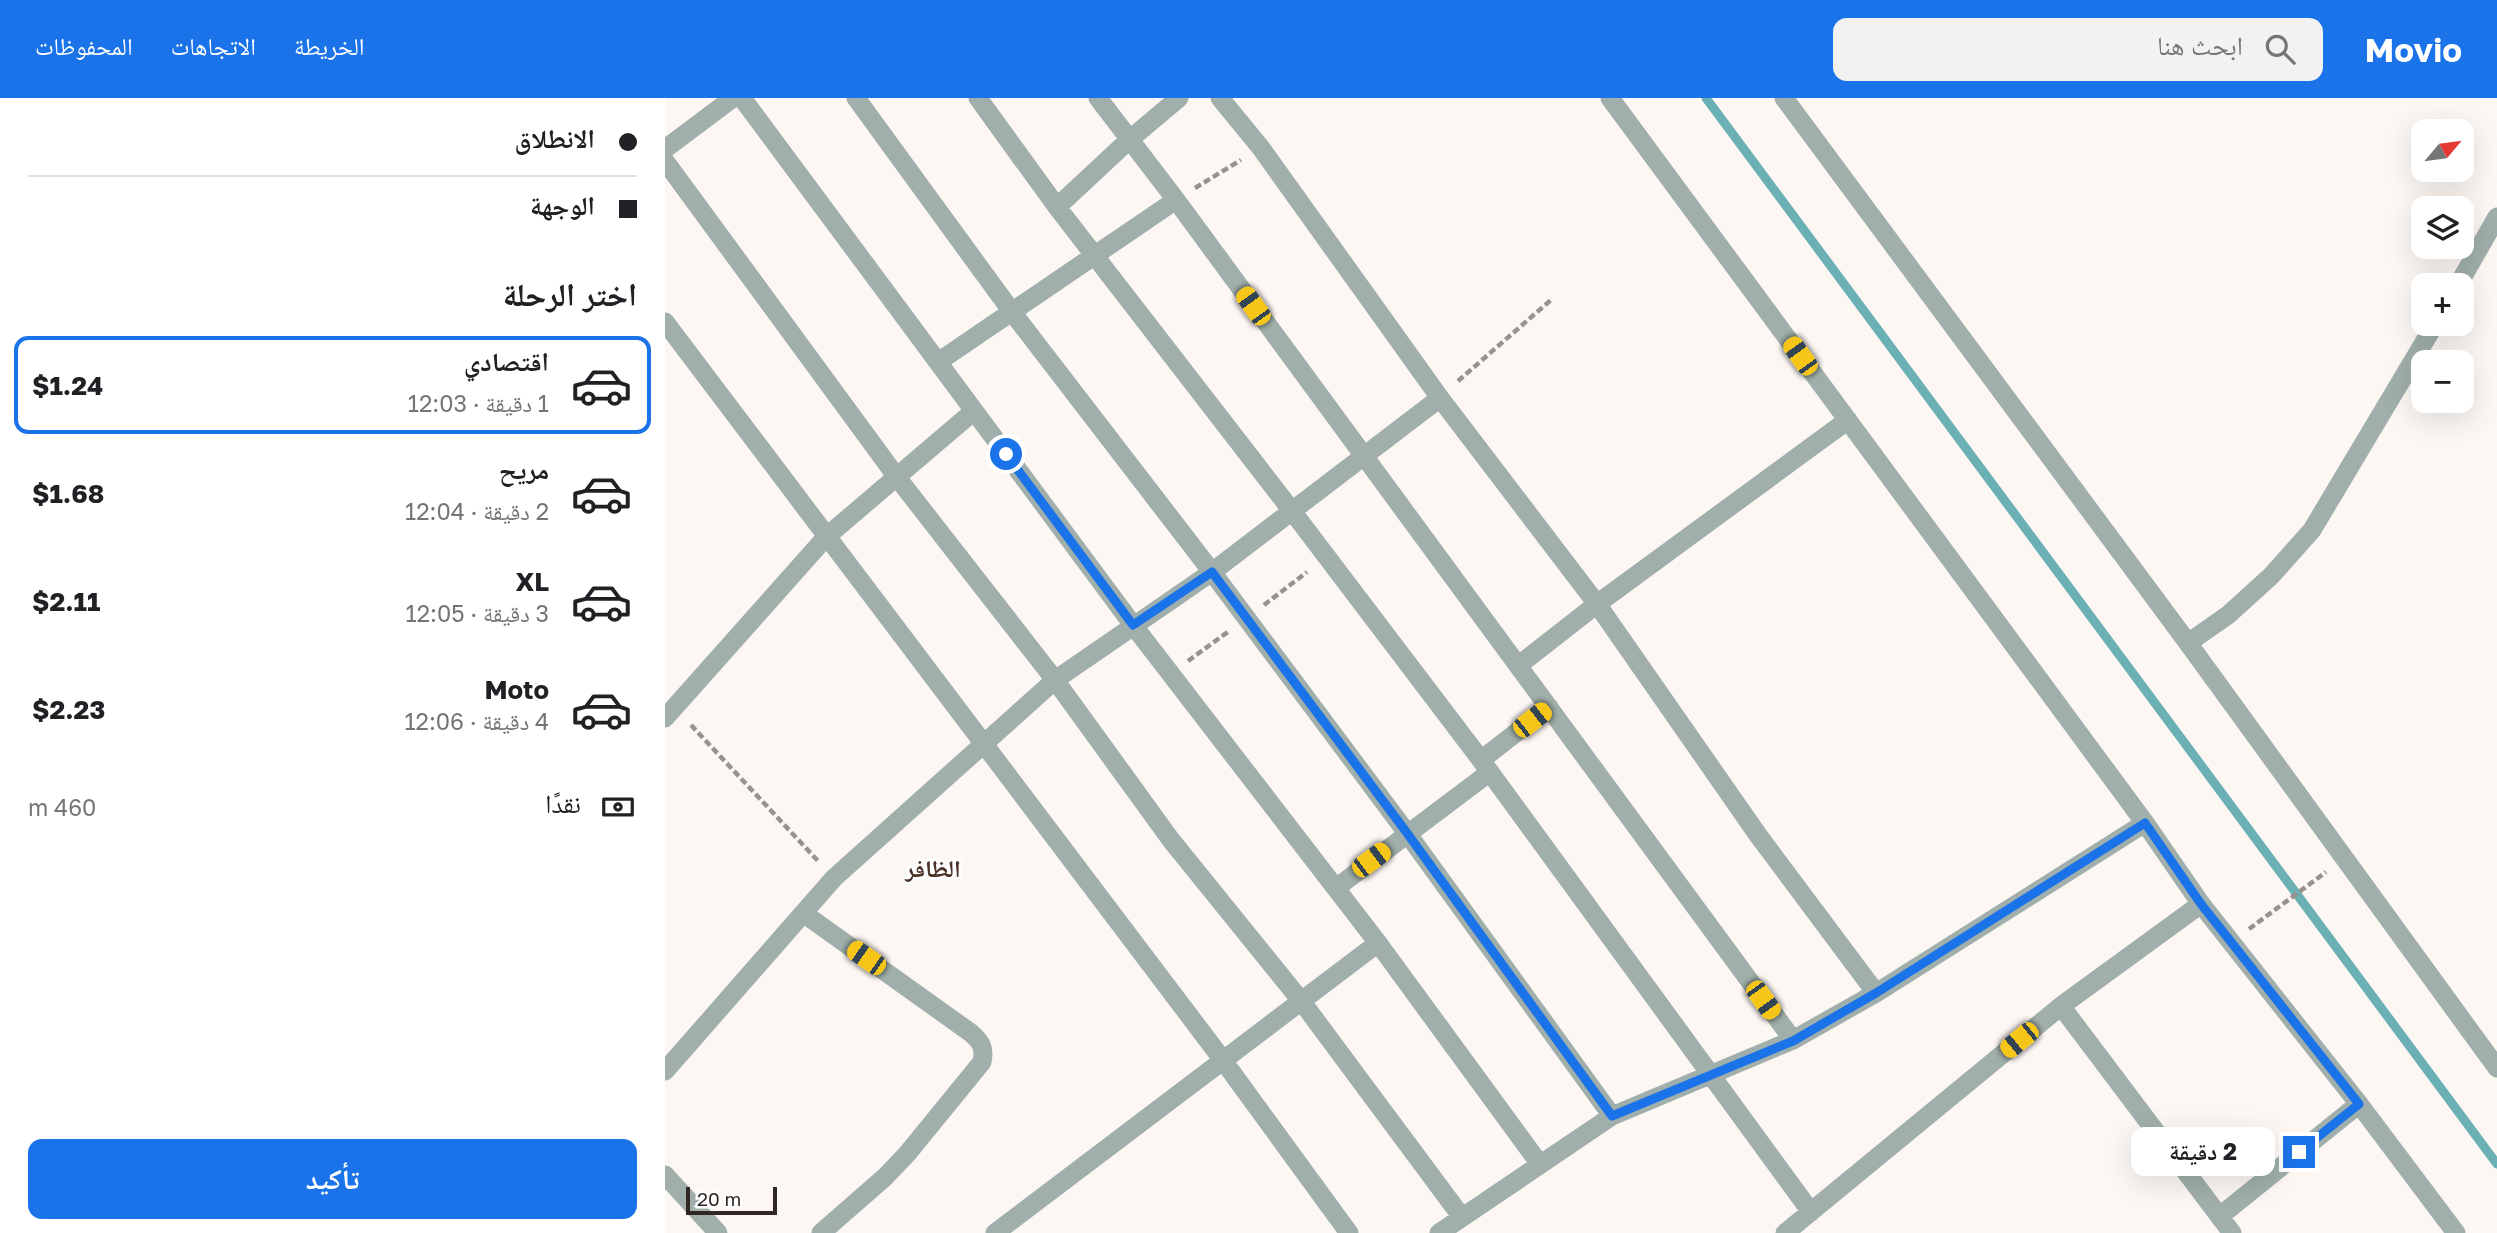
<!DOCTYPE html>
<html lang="ar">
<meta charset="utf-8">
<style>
body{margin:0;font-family:"Golos Text","Noto Naskh Arabic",sans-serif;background:#f2f2f2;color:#202124;direction:rtl;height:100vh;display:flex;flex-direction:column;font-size:26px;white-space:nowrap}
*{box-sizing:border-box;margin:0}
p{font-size:23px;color:#757577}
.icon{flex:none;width:38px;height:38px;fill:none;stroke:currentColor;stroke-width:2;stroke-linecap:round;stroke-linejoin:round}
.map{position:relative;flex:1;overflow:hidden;direction:ltr}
.panel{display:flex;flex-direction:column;background:#fff;width:665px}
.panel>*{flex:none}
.top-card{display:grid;align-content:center;height:154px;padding:0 28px;background:#fff}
.needle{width:46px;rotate:61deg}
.fabs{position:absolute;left:1746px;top:21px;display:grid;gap:14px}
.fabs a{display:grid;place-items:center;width:63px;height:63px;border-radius:14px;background:#fff;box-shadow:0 7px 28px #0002;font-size:35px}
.scale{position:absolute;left:21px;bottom:18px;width:91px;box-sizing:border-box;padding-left:7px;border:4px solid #322722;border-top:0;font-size:19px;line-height:24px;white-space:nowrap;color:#322722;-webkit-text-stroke:5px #fff;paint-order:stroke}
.end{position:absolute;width:32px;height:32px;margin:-16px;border:9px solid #1a73e8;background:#fff;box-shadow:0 0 0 4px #fff}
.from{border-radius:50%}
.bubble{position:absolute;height:49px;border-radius:14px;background:#fff;box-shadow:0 7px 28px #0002;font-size:23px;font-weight:700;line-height:49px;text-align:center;direction:rtl}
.car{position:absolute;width:21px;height:42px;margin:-21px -10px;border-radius:9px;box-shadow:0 0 5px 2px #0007;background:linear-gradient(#f5c518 24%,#345 0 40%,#f5c518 0 76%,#345 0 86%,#f5c518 0)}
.top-card b{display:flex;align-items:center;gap:24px;height:66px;font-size:26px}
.top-card b+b{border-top:2px solid #e0e0e0}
.top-card i{width:18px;height:18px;background:#202124}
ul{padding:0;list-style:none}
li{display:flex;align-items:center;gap:21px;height:98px;margin:0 14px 10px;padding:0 14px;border:4px solid transparent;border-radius:14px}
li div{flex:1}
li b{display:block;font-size:26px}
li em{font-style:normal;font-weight:700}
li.selected{border-color:#1a73e8}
li>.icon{width:63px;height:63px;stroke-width:1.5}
h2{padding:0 28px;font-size:32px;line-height:84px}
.pay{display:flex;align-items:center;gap:18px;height:77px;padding:0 28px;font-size:26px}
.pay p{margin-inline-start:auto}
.action{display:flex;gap:14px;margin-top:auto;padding:14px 28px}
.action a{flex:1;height:80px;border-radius:14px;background:#1a73e8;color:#fff;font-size:28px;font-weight:700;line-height:80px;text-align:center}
header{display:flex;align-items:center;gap:42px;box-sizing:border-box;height:98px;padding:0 35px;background:#1a73e8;color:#fff}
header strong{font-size:33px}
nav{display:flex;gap:38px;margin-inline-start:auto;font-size:24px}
.search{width:490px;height:63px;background:#f2f2f2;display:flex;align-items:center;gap:18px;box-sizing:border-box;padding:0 24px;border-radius:14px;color:#757577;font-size:26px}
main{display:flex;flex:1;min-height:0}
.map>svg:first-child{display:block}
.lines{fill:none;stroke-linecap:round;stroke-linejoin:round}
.stream{stroke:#6bb0b5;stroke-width:9}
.path{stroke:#99918d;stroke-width:4.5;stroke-dasharray:7 3.5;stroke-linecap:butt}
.minor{stroke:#a0afab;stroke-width:19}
.tertiary{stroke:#a0afab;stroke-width:19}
.route{stroke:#1a73e8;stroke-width:9}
.labels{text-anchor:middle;stroke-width:5;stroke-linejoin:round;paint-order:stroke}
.quarter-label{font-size:24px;font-weight:bold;fill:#4a3227;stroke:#fff}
</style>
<header>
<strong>Movio</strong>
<div class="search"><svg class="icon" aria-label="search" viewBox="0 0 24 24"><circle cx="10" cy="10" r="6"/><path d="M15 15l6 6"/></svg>ابحث هنا</div>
<nav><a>الخريطة</a><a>الاتجاهات</a><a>المحفوظات</a></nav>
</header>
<main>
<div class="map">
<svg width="1832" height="1135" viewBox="0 0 1832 1135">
<rect width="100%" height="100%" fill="#fdf7f4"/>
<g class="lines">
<path class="stream" d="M1041 0 1832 1066"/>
<path class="path" d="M530 90 576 62
M793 283 887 201
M599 507 642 474
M523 563 564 533
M26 627 154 764
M1584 831 1661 774"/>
<path class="minor" d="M77 0 468 527 713 845 874 1065
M191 0 347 214 547 474 742 735 947 1018
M313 0 392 109 627 413 816 662 1146 1114
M433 0 511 102 1128 942
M555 0 596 50 775 300 932 506 1093 737 1211 895
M945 0 1480 725 1536 806 1694 1006 1791 1135
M0 51 68 0
M0 63 231 378 390 582 506 742 637 904 796 1118
M392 109 464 42 514 0
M1793 187 1832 119
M0 224 557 961 684 1135
M273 264 511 102
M1523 545 1563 517 1606 478 1647 432 1770 226
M854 567 932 506 1183 322
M0 620 161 439 309 313
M816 662 884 609
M671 790 825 674
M138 815 306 935C316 944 320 949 317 964L242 1056 220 1079 156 1135
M1396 908 1567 1135
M0 973 169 780 390 582 547 474 775 300
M0 1077 53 1135
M1555 1118 1694 1006
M330 1135 713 845
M774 1135 947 1018 1128 942 1211 895 1480 725
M1120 1135 1396 908 1536 806"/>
<path class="tertiary" d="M1119 0 1523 545 1832 970"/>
</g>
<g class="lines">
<path class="route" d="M341 356 468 527 547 474 742 735 947 1018 1128 943 1211 895 1480 725 1536 806 1694 1006 1634 1054"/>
</g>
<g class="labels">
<g class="quarter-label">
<text x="268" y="779">الظافر</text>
</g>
</g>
</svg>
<div class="fabs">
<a><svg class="needle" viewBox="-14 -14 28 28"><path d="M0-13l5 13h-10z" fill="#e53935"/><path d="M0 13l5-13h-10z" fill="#757577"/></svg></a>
<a><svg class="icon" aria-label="layers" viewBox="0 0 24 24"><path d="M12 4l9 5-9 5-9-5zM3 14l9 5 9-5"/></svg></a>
<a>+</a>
<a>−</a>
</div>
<div class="scale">20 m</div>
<i class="end from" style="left:341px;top:356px"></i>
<i class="end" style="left:1634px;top:1054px"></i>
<div class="bubble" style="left:1466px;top:1029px;width:144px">2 دقيقة</div>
<i class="car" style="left:588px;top:208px;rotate:324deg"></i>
<i class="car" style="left:1135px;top:258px;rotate:324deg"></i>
<i class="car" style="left:867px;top:622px;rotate:52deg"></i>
<i class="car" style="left:706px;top:762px;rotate:53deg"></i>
<i class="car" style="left:201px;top:860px;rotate:305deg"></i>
<i class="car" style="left:1098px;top:902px;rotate:144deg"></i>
<i class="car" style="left:1354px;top:942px;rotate:231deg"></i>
</div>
<section class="panel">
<div class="top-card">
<b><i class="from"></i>الانطلاق</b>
<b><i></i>الوجهة</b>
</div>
<h2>اختر الرحلة</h2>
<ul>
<li class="selected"><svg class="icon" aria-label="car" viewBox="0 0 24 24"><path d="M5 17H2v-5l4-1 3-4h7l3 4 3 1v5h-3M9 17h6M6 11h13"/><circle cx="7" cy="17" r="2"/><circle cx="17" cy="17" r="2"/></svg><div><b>اقتصادي</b><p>1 دقيقة · 12:03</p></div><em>$1.24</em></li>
<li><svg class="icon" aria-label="car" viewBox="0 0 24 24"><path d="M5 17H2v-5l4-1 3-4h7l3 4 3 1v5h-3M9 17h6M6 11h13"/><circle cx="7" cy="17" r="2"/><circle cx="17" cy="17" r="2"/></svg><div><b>مريح</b><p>2 دقيقة · 12:04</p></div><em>$1.68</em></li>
<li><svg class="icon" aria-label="car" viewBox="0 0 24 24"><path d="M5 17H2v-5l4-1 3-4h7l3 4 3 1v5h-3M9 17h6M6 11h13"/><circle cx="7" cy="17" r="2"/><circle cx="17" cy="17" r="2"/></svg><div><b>XL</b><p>3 دقيقة · 12:05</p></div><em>$2.11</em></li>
<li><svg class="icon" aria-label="car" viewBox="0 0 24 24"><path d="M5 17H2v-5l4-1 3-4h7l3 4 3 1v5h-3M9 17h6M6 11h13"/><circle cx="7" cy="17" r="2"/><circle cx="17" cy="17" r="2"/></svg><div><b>Moto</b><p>4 دقيقة · 12:06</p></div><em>$2.23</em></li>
</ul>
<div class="pay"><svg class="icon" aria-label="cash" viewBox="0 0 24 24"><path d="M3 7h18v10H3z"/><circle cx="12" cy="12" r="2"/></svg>نقدًا<p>460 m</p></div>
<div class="action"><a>تأكيد</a></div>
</section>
</main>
